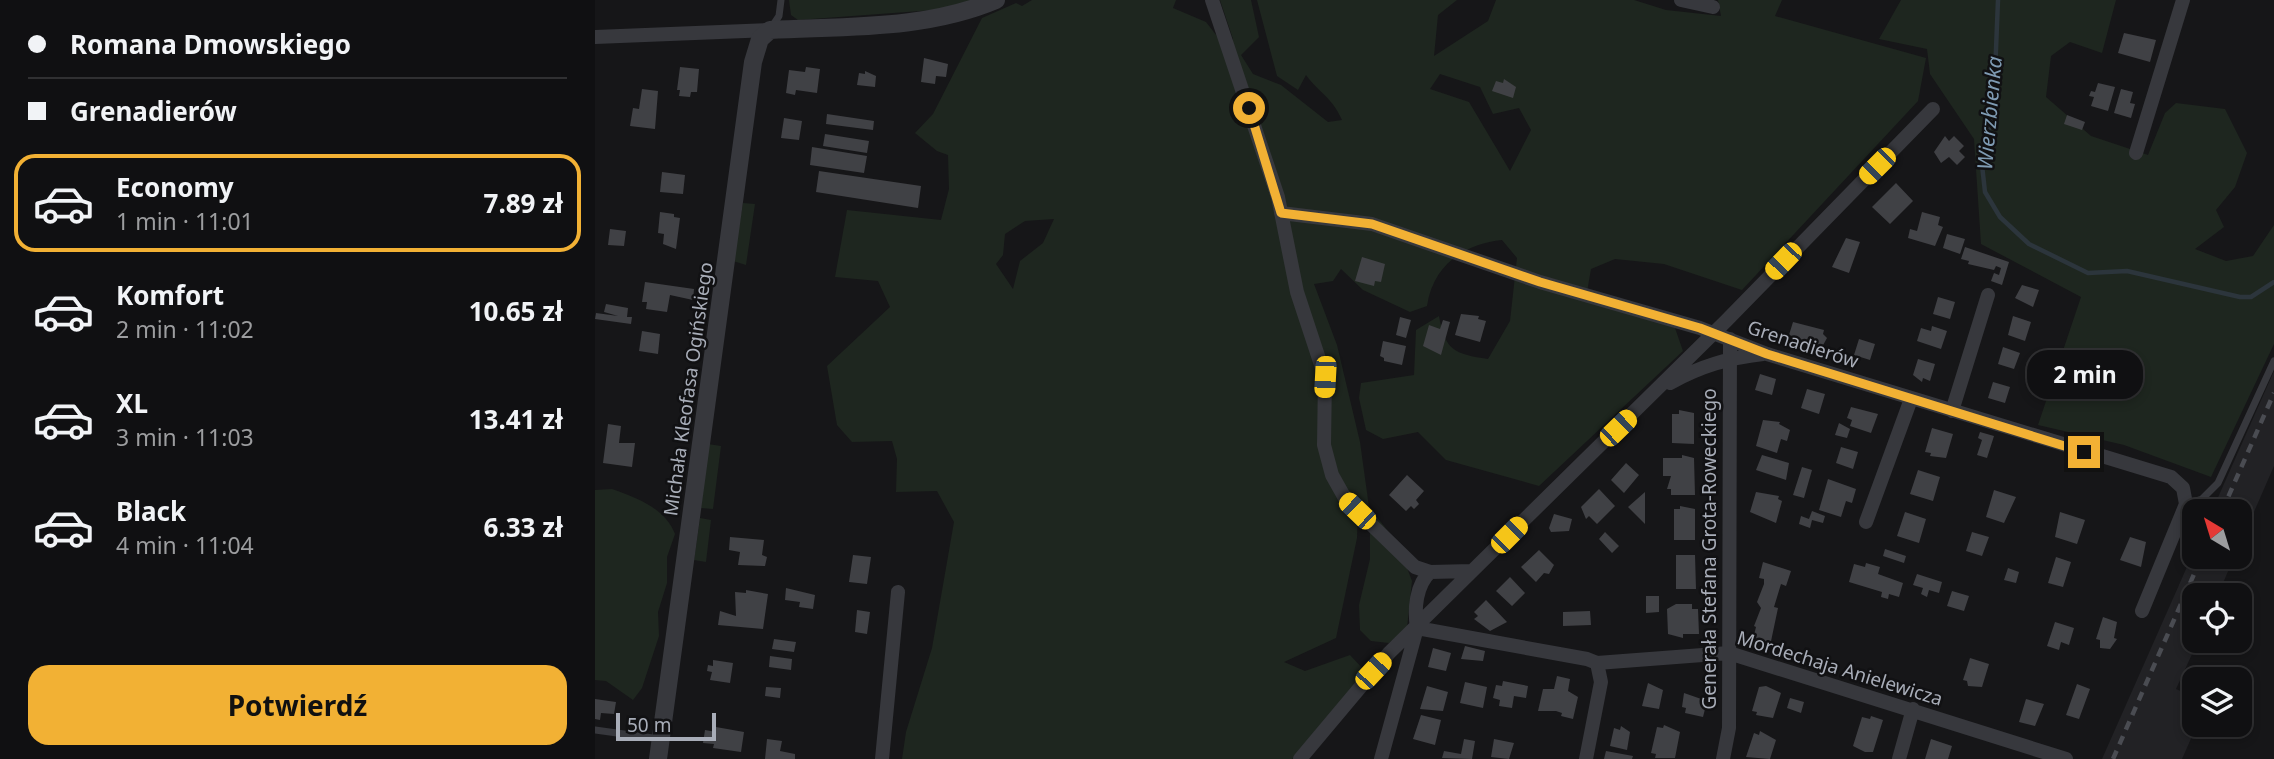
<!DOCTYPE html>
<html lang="pl">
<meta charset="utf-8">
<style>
body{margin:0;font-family:"Noto Sans",sans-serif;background:#19191b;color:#f1f3f6;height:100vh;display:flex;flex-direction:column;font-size:26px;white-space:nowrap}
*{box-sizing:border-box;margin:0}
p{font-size:23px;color:#9c9d9f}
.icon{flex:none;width:38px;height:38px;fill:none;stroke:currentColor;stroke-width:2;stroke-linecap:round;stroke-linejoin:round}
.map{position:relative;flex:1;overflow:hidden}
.panel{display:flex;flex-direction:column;background:#101012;width:595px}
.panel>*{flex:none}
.hud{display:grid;align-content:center;height:154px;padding:0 28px;background:#101012}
.needle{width:46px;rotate:322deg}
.fabs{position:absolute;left:1587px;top:499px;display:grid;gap:14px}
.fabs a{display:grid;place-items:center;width:70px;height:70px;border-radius:14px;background:#101012;box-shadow:0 4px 10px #0003,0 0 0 2px #303032;font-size:35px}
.scale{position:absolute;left:21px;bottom:18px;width:100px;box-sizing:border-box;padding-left:7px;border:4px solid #a8adb8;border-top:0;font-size:19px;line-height:24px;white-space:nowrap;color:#a8adb8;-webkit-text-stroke:5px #111113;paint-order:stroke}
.end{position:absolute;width:32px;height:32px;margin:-16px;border:9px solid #f2b134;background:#111;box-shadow:0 0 0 4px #111}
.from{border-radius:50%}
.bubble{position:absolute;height:49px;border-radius:21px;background:#101012;box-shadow:0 4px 10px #0003,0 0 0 2px #303032;font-size:23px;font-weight:700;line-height:49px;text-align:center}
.car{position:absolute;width:21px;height:42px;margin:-21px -10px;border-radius:9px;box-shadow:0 0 5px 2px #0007;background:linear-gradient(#f5c518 24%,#345 0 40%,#f5c518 0 76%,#345 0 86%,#f5c518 0)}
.hud b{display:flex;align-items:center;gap:24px;height:66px;font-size:26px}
.hud b+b{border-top:2px solid #303032}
.hud i{width:18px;height:18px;background:#f1f3f6}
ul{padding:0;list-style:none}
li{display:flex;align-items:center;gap:21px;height:98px;margin:0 14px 10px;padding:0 14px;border:4px solid transparent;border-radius:21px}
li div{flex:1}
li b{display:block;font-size:26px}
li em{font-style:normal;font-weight:700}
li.on{border-color:#f2b134}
li>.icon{width:63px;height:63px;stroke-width:1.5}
.button{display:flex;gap:14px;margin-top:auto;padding:14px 28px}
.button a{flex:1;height:80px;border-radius:21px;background:#f2b134;color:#111;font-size:28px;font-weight:700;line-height:80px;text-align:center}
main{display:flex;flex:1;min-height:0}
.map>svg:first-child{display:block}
.built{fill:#222225}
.green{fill:#1e261f;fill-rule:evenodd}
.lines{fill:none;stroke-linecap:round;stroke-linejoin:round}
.stream{stroke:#2c353c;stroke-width:4.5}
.building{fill:#404145}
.service{stroke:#37383d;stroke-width:7}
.minor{stroke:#37383d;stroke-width:14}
.tertiary{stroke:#37383d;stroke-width:18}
.rail{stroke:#4a4c52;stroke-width:4.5;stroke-dasharray:9 7;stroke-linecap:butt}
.route{stroke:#f2b134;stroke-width:9}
.labels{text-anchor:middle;stroke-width:5;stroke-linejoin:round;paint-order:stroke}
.street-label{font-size:19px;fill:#a8adb8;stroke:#111113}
.water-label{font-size:21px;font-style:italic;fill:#7f9bb3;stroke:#111113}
</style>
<main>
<section class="panel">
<div class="hud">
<b><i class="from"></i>Romana Dmowskiego</b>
<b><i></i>Grenadierów</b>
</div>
<ul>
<li class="on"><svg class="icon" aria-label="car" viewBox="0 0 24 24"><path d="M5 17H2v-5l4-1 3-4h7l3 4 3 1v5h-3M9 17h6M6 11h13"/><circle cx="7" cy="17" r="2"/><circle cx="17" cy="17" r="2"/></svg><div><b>Economy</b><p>1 min · 11:01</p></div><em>7.89 zł</em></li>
<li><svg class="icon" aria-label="car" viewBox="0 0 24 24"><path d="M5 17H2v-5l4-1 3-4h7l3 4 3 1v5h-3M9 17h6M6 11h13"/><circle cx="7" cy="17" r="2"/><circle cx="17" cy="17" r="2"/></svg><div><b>Komfort</b><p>2 min · 11:02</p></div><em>10.65 zł</em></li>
<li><svg class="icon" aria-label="car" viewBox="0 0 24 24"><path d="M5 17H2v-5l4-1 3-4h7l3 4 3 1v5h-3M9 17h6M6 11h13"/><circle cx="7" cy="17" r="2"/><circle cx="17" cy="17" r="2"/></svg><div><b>XL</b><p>3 min · 11:03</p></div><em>13.41 zł</em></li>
<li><svg class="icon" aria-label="car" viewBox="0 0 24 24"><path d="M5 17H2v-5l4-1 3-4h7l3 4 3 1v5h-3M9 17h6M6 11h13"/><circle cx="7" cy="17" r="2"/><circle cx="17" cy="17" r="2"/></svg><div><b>Black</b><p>4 min · 11:04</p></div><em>6.33 zł</em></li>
</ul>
<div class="button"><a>Potwierdź</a></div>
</section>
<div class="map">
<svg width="1679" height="759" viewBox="0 0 1679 759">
<rect width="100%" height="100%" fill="#161618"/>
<path class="built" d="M1679 371V466L1645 544V511H1617Z
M1599 551 1600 556 1639 557 1623 595H1600V640L1603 641 1581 689 1599 697 1600 724 1602 725 1587 759H1507Z"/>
<path class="green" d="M194 0H384L339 10 203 20 196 15Z
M437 0H581L578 8 611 22 632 49 638 39 625 0H656L664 37 646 55 658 74 686 85 733 122 747 120C737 97 725 94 711 75L703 90 682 76 662 0H862L843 15 839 56 893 21 901 0H1039L1071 10 1126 16 1123 0H1187L1180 16 1331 58 1323 101 1147 290 1069 264 1020 259 996 269 992 292 1080 328 1088 351 944 486 851 460 823 432 788 439 771 430 764 398 766 383 819 375 821 330 844 316C850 351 860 354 893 359L915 321 922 258 907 240C869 244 838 265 832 306L815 312 768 290 746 269 738 281 719 284 742 345 765 442 774 507 803 544 817 581 812 628 794 643 776 641 765 630 764 605 775 559V516L763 508 762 538 741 638 689 662 710 671 755 655 769 670 765 679 697 759H307L311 732 337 648 359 522 342 491 301 492 302 459 297 441 257 442 242 425 232 366 295 307 283 281 240 277 252 210 346 220 354 189 353 155 342 151 320 133 338 114 387 18 421 3 427 6ZM845 74 885 87 898 114 924 108 936 130 915 171 874 102 835 89ZM459 219 448 243 425 261 418 289 401 264 408 255 410 234 430 221Z
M1306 0H1521L1507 53 1475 42 1456 56 1451 97 1496 136 1553 155 1570 113 1581 103 1630 109 1652 153 1640 187 1621 210 1629 227 1600 249 1631 261 1658 256 1679 225V344L1616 477 1529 445 1443 425 1486 297 1386 244 1379 139 1335 74 1332 49 1284 39Z
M148 203 160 204 151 265 138 261Z
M113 444 126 446 118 509 106 508Z
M17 489C42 498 70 508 80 534L72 557V583L63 612 64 636 47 688 38 700 11 681 0 680V490Z
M105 518 116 520 111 562 99 560Z"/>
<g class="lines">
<path class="stream" d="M1403 0 1399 99 1387 165 1390 192 1405 217 1434 244 1493 273 1532 271 1645 297H1656L1679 282"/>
</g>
<path class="building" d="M1529 33 1561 40 1555 62 1523 53Z
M329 58 353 64 351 77 341 76 340 84 326 82Z
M85 67 104 69 102 92H96L95 97 84 96 85 90H82Z
M211 67 225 69 222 93 201 90 200 95 191 93 194 70 210 72Z
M270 71 281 76 280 87 262 85 264 73 270 74Z
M909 79 921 87 918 98 897 91 901 81 908 83Z
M1503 83 1520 87 1513 111 1496 106 1499 97 1494 96 1496 91 1500 92Z
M47 89 63 91 60 129 35 126 38 108 44 109Z
M1526 89 1538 92 1535 103 1540 104 1536 118 1519 113Z
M232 114 279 121 278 130 231 124Z
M1472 115 1490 122 1487 130 1469 124Z
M189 118 207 121 204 140 186 138Z
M230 134 274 141 272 153 228 146Z
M1350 136 1354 141 1359 136 1369 146 1364 151 1370 157 1362 165 1354 157 1346 163 1339 152Z
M217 147 272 156 269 173 215 165Z
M224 171 326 186 323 208 221 192Z
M67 172 90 175 88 194 65 192Z
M1301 183 1318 201 1295 224 1277 207Z
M65 212 79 214V217L85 218 81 249 68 244 69 234 63 233Z
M1327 212 1345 217 1343 225 1348 227 1340 246 1313 238 1315 229 1322 231Z
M15 229 31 231 29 246 13 245Z
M1352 234 1370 239 1365 254 1348 248Z
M1251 238 1265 242 1254 273 1237 267Z
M1370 247 1414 262 1407 285 1396 281 1399 273 1404 275 1406 268 1401 266 1399 270 1373 264 1374 261 1366 259Z
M767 257 790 264 786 282 780 281 779 286 760 281Z
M50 282 99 289 98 300 75 295 72 312 51 309 52 302H47Z
M1427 285 1444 290 1438 307 1420 298Z
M1343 297 1360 302 1355 319 1338 314Z
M11 304 33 308 32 317H37L36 324 0 319 1 313 23 316 9 312Z
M866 314 884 316 883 319 891 321 885 342 860 335Z
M1418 316 1436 322 1430 341 1413 335Z
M805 317 816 320 811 338 801 335Z
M848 320 855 322 846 355 828 346 834 325 845 329Z
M1198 322 1229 330 1228 334 1232 338 1227 347 1194 335Z
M1337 326 1352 331 1346 349 1322 341 1326 328 1336 331Z
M47 331 65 334 63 354 44 351Z
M1264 339 1280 344 1275 360 1259 355Z
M788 341 811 346 807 365 789 361V358L785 356Z
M1408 347 1425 353 1419 369 1403 364Z
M1323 359 1340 364 1335 381 1328 378 1327 382 1318 375Z
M1165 374 1181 379 1177 395 1160 390Z
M1398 382 1415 387 1410 403 1393 398Z
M1212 389 1230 394 1224 414 1206 408Z
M1256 407 1283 414 1276 433 1255 426 1257 420 1252 418Z
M1084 410 1099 413V444L1077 443V414H1084Z
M1168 420 1185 422 1184 424 1195 430 1192 441 1186 439 1182 453 1161 446Z
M1244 423 1255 429 1252 438 1240 435Z
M13 424 26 426 24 443H40L37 467 8 463Z
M1337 428 1358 434 1351 458 1335 456 1336 453 1330 452Z
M1385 432 1399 436 1392 458 1382 455 1387 440 1383 438Z
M1246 447 1263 452 1258 469 1241 463Z
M1087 455 1099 458 1100 495H1076V489H1072L1076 476H1068V458H1087Z
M1167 455 1194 463 1191 480 1161 470Z
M1031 463 1044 475 1029 493 1016 480Z
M1207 467 1217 470 1209 498 1198 495Z
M1323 470 1345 477 1338 501 1315 494Z
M812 475 829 491 821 500 824 504 819 509 816 506 811 511 794 495Z
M1233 479 1261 489 1257 503 1251 501 1246 517 1224 510Z
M1004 489 1020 506 1002 524 994 516 991 519 986 507Z
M1399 490 1421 497 1409 523 1391 517Z
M1050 492V524L1033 507Z
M1161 492 1184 496 1183 499 1187 501 1181 523 1155 512Z
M1085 506 1100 509V540H1079V509H1085Z
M1217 511 1230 516 1228 523 1217 520 1215 528 1204 524 1206 516 1214 519Z
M1310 512 1331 519 1324 543 1302 536Z
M1465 512 1490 520 1482 544 1460 537Z
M959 514 977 519 974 531 956 532 954 528Z
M1010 532 1024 546 1017 553 1004 539Z
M1377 532 1394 537 1387 556 1371 551Z
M135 537 169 540 167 555 172 557 170 566 143 565 145 552 134 550Z
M1535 537 1551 542 1546 567 1525 560Z
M1290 549 1311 556 1309 563 1288 556Z
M944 550 959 565 954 574 949 573 941 582 926 567Z
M258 555 276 557 272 584 254 582Z
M1081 555H1100L1101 589H1081Z
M1461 557 1476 562 1468 587 1453 583Z
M1168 562 1196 571 1191 586 1186 584 1179 607 1183 608 1175 646 1163 642 1159 635 1161 627 1159 626 1166 608 1162 602 1169 584V579L1164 578Z
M1271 563 1285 567 1283 574 1308 583 1304 597 1294 594 1293 599 1286 597 1287 592 1254 582 1259 564 1270 567Z
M1413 568 1424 572 1421 583 1409 580Z
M1322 574 1347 582 1344 593 1334 590 1332 597 1326 594 1328 588 1318 585Z
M915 577 930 593 917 606 901 591Z
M191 588 220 595 218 609 204 607 205 602 190 600Z
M151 590 173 594 168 629 123 625 125 611 141 616 140 592 151 593Z
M1357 591 1374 596 1369 611 1352 606Z
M1051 596H1064V612L1051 613Z
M891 600 912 622 895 631 879 619 883 616 879 612Z
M1097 604V609H1103L1104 634H1088V638L1073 634 1072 609 1081 604Z
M262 610 275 612 272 634 260 632Z
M995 611 996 625 968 626V612Z
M1508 617 1522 622 1519 638 1522 639 1515 649 1505 648V640L1501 639Z
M1460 622 1479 628 1474 645 1466 642 1464 650 1452 646Z
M179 639 201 642 199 652 177 649Z
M870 646 890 651 888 661 866 659Z
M838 648 856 653 851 671 833 667Z
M175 656 197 659 196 670 174 667Z
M1375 658 1394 664 1387 687 1373 686 1372 681 1368 680Z
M118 660 138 663 135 683 115 680 117 672 112 671 113 665 118 666Z
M962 676 975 679 973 691 983 697 978 719 966 716 967 713 961 711H943L948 689H959Z
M908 681 933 686 931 698 919 696 917 708 904 706 905 700 898 698 901 685 907 686Z
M870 682 892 687 888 708 865 703Z
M1053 683 1068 690 1064 709 1047 706Z
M1482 684 1495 689 1484 719 1471 715Z
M832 686 853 692 848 711 825 709Z
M1171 686 1186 693 1178 718 1161 715 1162 712 1157 711 1164 687Z
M171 687 186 688 185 698 170 696Z
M1089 693 1112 701 1108 717 1090 713 1091 708 1087 707Z
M1195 698 1209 702 1206 713 1192 708Z
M0 699 21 702 19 714 6 713 5 720 0 719Z
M1431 699 1449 704 1440 726 1424 722Z
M826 715 846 720 840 745 818 739Z
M1276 716 1288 720 1278 752H1270L1258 746 1267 717 1275 719Z
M1069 725 1085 732 1080 758H1060L1061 754 1056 753 1062 727 1068 728Z
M1026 726 1035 732 1032 750 1015 746 1019 728 1025 730Z
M121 727 149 732 146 752 118 748 119 744 108 743 110 730 121 732Z
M1165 731 1181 740 1175 759 1151 757 1159 733 1164 735Z
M172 739 187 741 185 751 200 754V759H170Z
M869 739 880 741 877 759 847 758 849 751 866 754Z
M899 739 919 743 914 759 896 757Z
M1336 739 1357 746 1353 759H1330Z
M1011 751 1038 756 1037 759H1009Z"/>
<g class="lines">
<path class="service" d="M176 28 184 16 186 0
M1591 504 1607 499 1623 483 1679 361
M0 730 65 739"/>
<path class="minor" d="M617 0 683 197 702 292 730 377 729 445 737 475 751 500 820 567 835 572C821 585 819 609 822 628L786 759
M1086 0 1118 7
M0 37 175 30
M1541 153 1588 0
M686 213 777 224 945 282 1105 328 1172 354 1576 477 1588 488 1591 504 1547 611
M1075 383C1106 366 1133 358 1168 354
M1357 411 1393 295
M1271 522 1316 399
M835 572 877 571
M822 628 992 659 1002 663 1006 682 991 759
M1002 663 1134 653 1471 759
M287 759 303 592
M705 759 794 653 1131 321 1338 109
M1128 759 1134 728 1135 339
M1304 759 1318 709"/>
<path class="tertiary" d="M63 759 158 62 165 39 175 30C251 26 330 30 401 0"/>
<path class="rail" d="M1627 511 1679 393
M1518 759 1607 556"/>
</g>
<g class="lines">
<path class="route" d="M654 108 686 213 777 224 945 282 1105 328 1172 354 1489 452"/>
</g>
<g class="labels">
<g class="street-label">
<text transform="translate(1208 344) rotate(18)" y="7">Grenadierów</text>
<text transform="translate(93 389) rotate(-82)" y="7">Michała Kleofasa Ogińskiego</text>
<text transform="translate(1114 549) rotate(-90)" y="7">Generała Stefana Grota-Roweckiego</text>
<text transform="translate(1245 668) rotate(17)" y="7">Mordechaja Anielewicza</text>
</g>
<g class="water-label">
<text transform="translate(1395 113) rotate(-85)" y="7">Wierzbienka</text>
</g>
</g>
</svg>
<div class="fabs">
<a><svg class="needle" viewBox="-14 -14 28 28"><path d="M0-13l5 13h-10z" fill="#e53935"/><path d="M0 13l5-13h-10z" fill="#9c9d9f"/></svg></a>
<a><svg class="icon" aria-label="locate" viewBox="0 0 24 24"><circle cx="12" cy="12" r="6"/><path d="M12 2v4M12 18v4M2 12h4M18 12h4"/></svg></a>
<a><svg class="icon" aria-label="layers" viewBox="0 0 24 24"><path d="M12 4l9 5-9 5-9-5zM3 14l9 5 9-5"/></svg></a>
</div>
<div class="scale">50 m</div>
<i class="end from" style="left:654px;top:108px"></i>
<i class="end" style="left:1489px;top:452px"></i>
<div class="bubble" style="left:1432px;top:350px;width:116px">2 min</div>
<i class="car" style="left:1282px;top:166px;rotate:225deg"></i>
<i class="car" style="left:1188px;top:261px;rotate:224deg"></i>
<i class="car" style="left:730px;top:377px;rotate:183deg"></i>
<i class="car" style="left:1023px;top:428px;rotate:46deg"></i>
<i class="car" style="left:762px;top:511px;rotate:314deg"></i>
<i class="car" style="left:914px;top:535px;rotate:45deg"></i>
<i class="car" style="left:778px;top:671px;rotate:43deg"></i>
</div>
</main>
